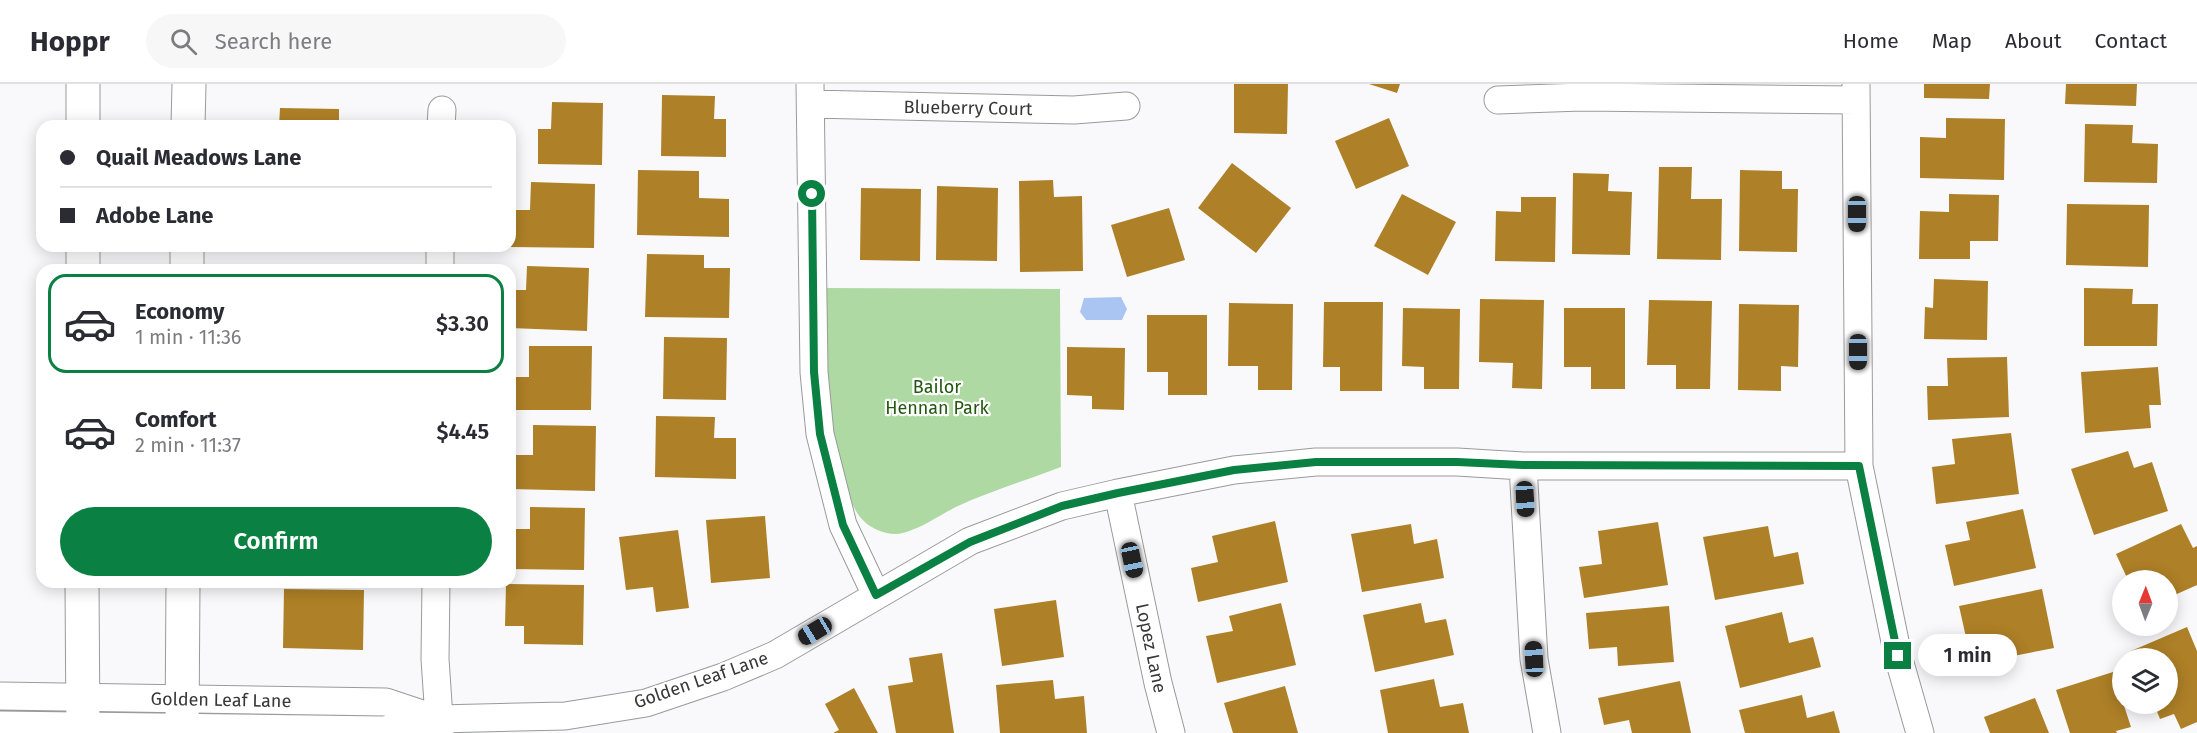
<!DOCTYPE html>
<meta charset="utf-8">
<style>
body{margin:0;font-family:"Fira Sans",sans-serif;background:#f7f7f7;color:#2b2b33;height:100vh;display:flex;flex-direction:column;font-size:22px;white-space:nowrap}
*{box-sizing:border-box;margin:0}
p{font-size:20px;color:#7c7c81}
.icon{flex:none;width:33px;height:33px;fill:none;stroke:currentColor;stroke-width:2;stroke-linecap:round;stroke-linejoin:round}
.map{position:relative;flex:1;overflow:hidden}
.drawer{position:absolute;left:36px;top:180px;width:480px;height:324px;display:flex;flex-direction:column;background:#fff;border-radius:18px;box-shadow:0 3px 15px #0003}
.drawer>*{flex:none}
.hud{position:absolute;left:36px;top:36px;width:480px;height:132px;border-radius:18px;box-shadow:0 3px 15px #0003;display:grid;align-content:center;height:132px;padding:0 24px;background:#fff}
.needle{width:39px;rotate:1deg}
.buttons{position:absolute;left:2112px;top:486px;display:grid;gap:12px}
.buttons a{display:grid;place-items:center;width:66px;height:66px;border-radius:50%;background:#fff;box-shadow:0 3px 15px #0003;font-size:30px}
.end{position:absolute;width:27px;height:27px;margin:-14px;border:8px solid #0b8043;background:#fff;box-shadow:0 0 0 3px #fff}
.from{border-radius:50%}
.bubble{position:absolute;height:42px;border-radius:21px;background:#fff;box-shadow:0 3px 15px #0003;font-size:20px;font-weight:600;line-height:42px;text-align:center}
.car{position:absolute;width:18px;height:36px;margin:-18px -9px;border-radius:8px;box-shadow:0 0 4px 2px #0007;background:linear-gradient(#222 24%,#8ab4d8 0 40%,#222 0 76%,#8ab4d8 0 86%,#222 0)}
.hud b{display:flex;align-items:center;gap:21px;height:57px;font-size:22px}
.hud b+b{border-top:2px solid #e1e1e2}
.hud i{width:15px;height:15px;background:#2b2b33}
ul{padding:10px 0 0;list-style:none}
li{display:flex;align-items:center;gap:18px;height:99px;margin:0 12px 9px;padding:0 12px;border:3px solid transparent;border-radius:18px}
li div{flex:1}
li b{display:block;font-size:22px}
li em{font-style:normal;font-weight:600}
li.on{border-color:#0b8043}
li>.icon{width:54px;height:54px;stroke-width:1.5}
.action{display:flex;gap:12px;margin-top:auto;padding:12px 24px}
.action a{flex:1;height:69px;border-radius:36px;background:#0b8043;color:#fff;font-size:24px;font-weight:600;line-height:69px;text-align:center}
header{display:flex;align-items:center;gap:36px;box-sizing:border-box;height:84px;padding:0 30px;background:#fff;border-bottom:2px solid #e1e1e2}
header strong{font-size:28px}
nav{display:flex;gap:33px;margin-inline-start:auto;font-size:21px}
.search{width:420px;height:54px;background:#f7f7f7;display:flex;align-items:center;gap:15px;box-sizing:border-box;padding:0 21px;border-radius:33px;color:#7c7c81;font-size:22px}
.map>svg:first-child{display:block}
.green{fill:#afd9a3}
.water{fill:#abc5f2}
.building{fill:#ae8027}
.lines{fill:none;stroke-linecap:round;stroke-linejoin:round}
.street-casing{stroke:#999a9b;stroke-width:29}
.primary-casing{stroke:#999a9b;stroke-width:35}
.street{stroke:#fff;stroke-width:27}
.primary{stroke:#fff;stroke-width:33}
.route{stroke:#0b8043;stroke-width:8}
.labels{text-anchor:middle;stroke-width:4.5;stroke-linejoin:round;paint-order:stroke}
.street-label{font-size:18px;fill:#383838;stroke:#fff}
.park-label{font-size:18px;fill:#23580f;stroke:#fff}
</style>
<header>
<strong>Hoppr</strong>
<div class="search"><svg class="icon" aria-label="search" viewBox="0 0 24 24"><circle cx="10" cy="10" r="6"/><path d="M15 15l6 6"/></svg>Search here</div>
<nav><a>Home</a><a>Map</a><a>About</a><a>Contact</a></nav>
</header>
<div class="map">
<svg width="2197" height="649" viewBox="0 0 2197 649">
<rect width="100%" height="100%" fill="#f9f9fb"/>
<path class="green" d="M825 204 1060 205 1061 383C1027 396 991 407 958 422 941 430 915 449 896 450 882 450 868 443 860 433 850 420 846 402 842 386 826 324 826 268 825 204Z"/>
<path class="water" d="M1121 213 1127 225 1122 236H1086L1080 228 1084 214Z"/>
<path class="building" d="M1234 0H1288L1287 50 1234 49Z
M1369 0H1400L1397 9Z
M1924 0H1990L1989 15 1924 14Z
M2066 0H2137L2136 22 2065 20Z
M662 11 715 12 714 35H726V73L661 72Z
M552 18 603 19 602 81 538 80V45H551Z
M280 24 339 25V42H279Z
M1389 34 1409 82 1356 105 1335 57Z
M1946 34 2005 35 2004 96 1920 94V53L1946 54Z
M2085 40 2133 41 2132 59 2158 60 2157 99 2084 98Z
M1232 79 1291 124 1256 169 1198 124Z
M1659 83H1692L1691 115H1722L1721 176 1657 175Z
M638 86 699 87V114L729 115V153L637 151Z
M1740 86 1782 87V105H1798L1797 168 1739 167Z
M1573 89 1609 90 1608 107 1632 108 1630 171 1572 170Z
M1053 96 1054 113 1082 112 1083 187 1020 188 1019 97Z
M531 98 595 100 594 164 510 163V126H530Z
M937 102 998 104 997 177 936 176Z
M861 104 921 105 920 177 860 176Z
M1402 110 1456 138 1428 191 1374 162Z
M1949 110 1999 111 1998 157H1970V175H1919L1920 127 1949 128Z
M1521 113H1556L1555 178 1495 177 1496 127 1521 128Z
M2067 120 2149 121 2148 183 2066 181Z
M1169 124 1185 176 1127 193 1111 141Z
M301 162H369V165L301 164Z
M647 170 704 171V184H730L729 234 645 233Z
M527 182 589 184 587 247 510 244V206H526Z
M1934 195 1988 197 1987 256 1924 255 1925 223 1933 224Z
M2084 204 2133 205 2132 220H2158L2157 262H2084Z
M1480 215 1544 216 1542 305 1512 304 1513 279 1479 278Z
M1649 216 1712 217 1710 305H1676V281H1647Z
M1324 218H1383L1382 307H1340V283H1323Z
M1229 219 1293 220 1292 306H1258V282H1228Z
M1739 220 1799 221 1798 283 1781 282V307L1738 306Z
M1403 224 1460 225 1459 305H1424V283L1402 282Z
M1564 224H1625V305H1591V283H1564Z
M1147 231H1207V311H1168V288H1147Z
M664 253 727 254 726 316 663 315Z
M529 262H592L591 326H510V293H529Z
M1067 263 1125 264 1124 326 1092 325V312L1067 311Z
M2007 273 2009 333 1928 336 1927 302H1948L1947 274Z
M2158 283 2161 321H2149L2151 344 2085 349 2081 288Z
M656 332 715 333 714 354H736V395L655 393Z
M533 341 596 342 595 407 510 405V371H533Z
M2011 349 2019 410 1936 420 1932 383 1955 380 1952 355Z
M2128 367 2134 384 2152 378 2168 427 2094 451 2071 385Z
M530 423 585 424 584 486 510 485V445H530Z
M2023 425 2036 484 1954 502 1945 461 1970 456 1966 438Z
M765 432 770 494 711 499 706 436Z
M1275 437 1288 498 1198 518 1191 484 1218 478 1212 452Z
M1658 438 1668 501 1584 514 1579 483 1602 480 1598 447Z
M1411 440 1414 460 1437 455 1444 494 1362 508 1351 450Z
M2181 440 2193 464 2197 462V501L2168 514V496H2128L2116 470Z
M1768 442 1774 473 1798 468 1804 500 1715 516 1703 453Z
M678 446 689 524 656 528 653 503 626 506 619 453Z
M506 500 584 501 583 561 524 560V542H505Z
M284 505 364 506 363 566 283 564Z
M2042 505 2054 564 1972 580 1959 522Z
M1056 516 1064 573 1002 582 994 525Z
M1281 519 1296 581 1217 599 1206 552 1233 547 1229 532Z
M1421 519 1425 539 1446 535 1454 571 1375 588 1363 531Z
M1669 522 1674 578 1618 582 1617 563 1589 565 1586 529Z
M1782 528 1789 559 1813 553 1821 583 1740 604 1725 542Z
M2187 543 2197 567V638L2181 645 2174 630 2160 635 2154 620H2168V574H2135L2131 567Z
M942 569 954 649H896L888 602 913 598 909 574Z
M2113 588 2131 643 2116 647 2117 649H2070L2056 606Z
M1434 595 1440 623 1463 619 1469 649H1388L1380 606Z
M1053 596 1055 615 1084 612 1087 649H1000L996 601Z
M1680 597 1691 649H1632L1629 636 1604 641 1598 614Z
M1285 602 1298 649H1233L1224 619Z
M854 604 878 649H833L839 646 825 620Z
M1802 611 1807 634 1834 627 1840 649H1745L1739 626Z
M2035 614 2049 649H1990L1984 633Z"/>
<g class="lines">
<defs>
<path id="street" d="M810 0 814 288 820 350 843 441 876 511
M1856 0 1859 382 1898 572 1920 649
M1498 16 1582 13 1856 16
M811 20 1074 26 1126 22
M441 42 442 26
M440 186V162
M1523 382 1534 575 1547 649
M1118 409 1158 599 1171 649
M436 498 435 575 440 649
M0 612 386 618 437 635
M0 641 384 646 438 635 565 632 646 619 723 593 775 571 970 457 1062 422 1118 409 1234 386 1316 378H1457L1523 382H1859"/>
<path id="primary" d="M83 42V0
M188 42 189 0
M83 186V162
M187 186V162
M82 498 83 649
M182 649 183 498"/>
</defs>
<use href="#street" class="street-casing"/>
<use href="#primary" class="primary-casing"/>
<use href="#street" class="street"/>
<use href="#primary" class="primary"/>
</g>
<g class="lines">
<path class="route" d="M812 110 814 288 820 350 843 441 876 511 970 458 1062 422 1118 409 1234 386 1316 378H1457L1523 381 1859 382 1898 572"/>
</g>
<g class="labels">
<g class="street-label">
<text transform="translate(968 24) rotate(1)" y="6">Blueberry Court</text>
<text transform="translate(1151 564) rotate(78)" y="6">Lopez Lane</text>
<text transform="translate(701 596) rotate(-19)" y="6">Golden Leaf Lane</text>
<text transform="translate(221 616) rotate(1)" y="6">Golden Leaf Lane</text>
</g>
<g class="park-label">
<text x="937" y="309">Bailor<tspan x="937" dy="21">Hennan Park</tspan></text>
</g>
</g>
</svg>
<div class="buttons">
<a><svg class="needle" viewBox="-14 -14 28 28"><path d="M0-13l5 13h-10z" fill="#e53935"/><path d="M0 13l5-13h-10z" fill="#7c7c81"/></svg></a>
<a><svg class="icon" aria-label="layers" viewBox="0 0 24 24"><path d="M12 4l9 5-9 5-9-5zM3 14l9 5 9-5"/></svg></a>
</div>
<i class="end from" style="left:812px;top:110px"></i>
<i class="end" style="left:1898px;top:572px"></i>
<div class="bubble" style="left:1918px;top:550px;width:99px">1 min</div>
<i class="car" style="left:1857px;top:130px;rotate:180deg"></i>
<i class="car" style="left:1858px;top:268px;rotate:180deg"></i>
<i class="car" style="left:1525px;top:415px;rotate:177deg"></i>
<i class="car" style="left:1132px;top:476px;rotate:168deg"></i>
<i class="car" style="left:815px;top:547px;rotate:239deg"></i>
<i class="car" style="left:1534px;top:575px;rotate:357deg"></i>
<div class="hud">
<b><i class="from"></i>Quail Meadows Lane</b>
<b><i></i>Adobe Lane</b>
</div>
<section class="drawer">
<ul>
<li class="on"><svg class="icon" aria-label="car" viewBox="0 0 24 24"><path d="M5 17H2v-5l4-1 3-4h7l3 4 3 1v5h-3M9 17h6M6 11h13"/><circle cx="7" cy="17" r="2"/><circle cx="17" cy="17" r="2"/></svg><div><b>Economy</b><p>1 min · 11:36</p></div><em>$3.30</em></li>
<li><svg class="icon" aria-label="car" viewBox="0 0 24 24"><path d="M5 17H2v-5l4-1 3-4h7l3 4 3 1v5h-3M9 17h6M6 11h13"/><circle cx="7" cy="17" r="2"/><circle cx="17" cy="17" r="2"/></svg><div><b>Comfort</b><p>2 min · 11:37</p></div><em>$4.45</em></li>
</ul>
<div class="action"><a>Confirm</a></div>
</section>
</div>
